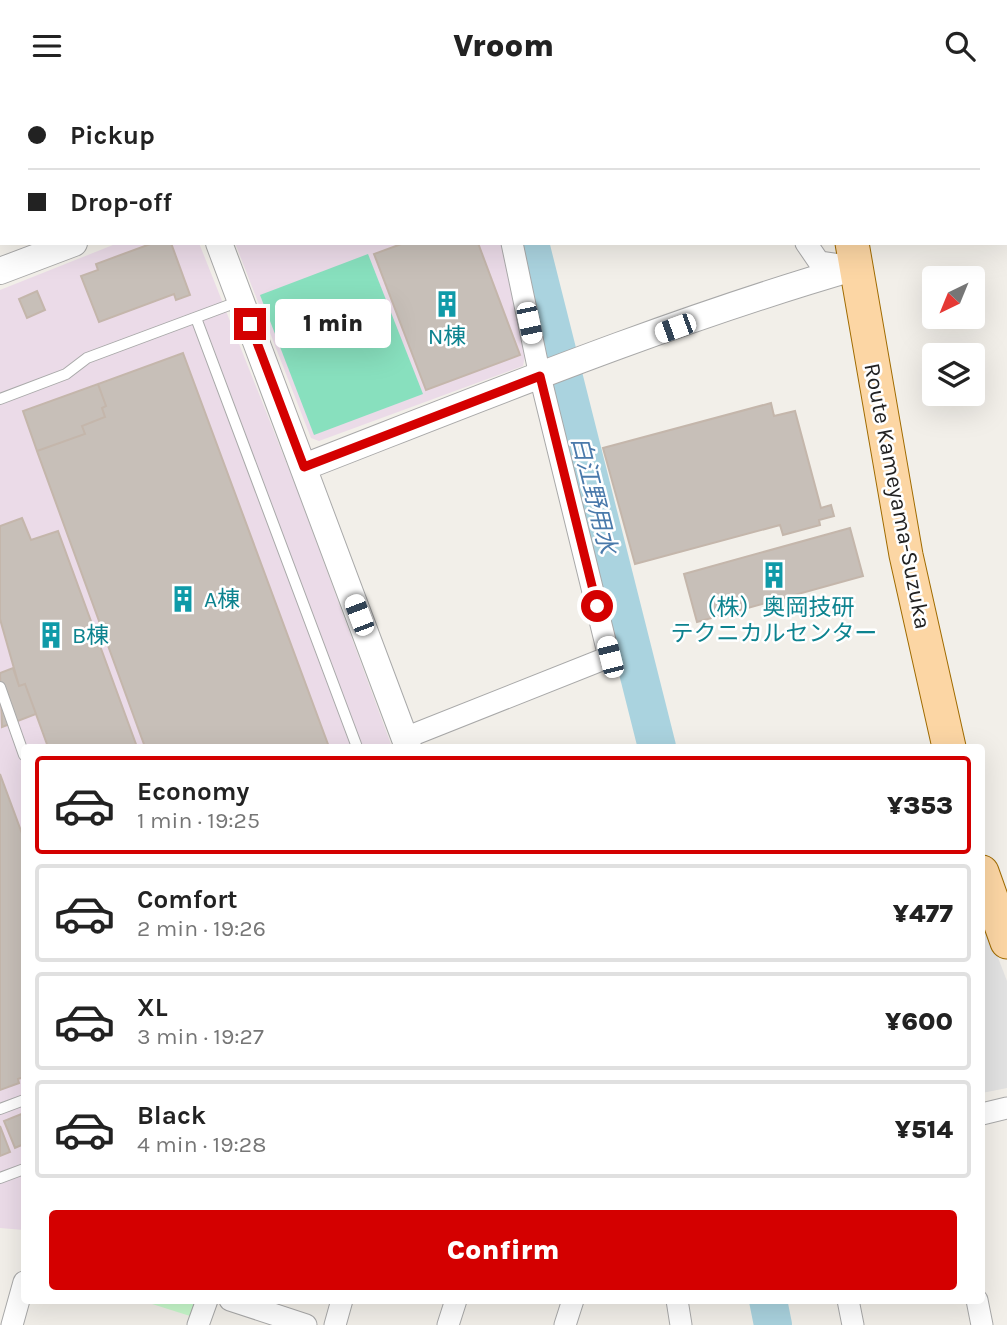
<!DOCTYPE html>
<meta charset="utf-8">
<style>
body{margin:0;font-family:Karla,"Noto Sans JP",sans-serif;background:#f2f2f2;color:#222;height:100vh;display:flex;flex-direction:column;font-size:26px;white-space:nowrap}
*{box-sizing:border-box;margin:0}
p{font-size:23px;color:#767676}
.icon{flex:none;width:38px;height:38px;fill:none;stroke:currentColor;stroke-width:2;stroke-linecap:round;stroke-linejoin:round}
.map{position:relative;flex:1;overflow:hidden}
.panel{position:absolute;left:21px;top:653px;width:964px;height:560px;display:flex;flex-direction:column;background:#fff;border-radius:7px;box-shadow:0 7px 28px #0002}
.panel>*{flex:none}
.hud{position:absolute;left:0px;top:0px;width:1008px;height:154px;box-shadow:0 7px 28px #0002;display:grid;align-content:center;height:154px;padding:0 28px;background:#fff}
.needle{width:46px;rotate:223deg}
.tools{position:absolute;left:922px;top:175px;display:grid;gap:14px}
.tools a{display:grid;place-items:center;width:63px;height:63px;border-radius:7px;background:#fff;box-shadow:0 7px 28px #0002;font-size:35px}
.end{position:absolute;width:32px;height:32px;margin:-16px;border:9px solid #d40000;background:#fff;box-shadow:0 0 0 4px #fff}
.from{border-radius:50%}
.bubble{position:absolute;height:49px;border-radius:7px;background:#fff;box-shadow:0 7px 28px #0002;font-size:23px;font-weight:800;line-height:49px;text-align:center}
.car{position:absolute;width:21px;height:42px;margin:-21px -10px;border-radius:9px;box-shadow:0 0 5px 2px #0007;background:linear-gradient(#fff 24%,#345 0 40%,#fff 0 76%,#345 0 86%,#fff 0)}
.hud b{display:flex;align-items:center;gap:24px;height:66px;font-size:26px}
.hud b+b{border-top:2px solid #e0e0e0}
.hud i{width:18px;height:18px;background:#222}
ul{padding:12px 0 0;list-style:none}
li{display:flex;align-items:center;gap:21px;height:98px;margin:0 14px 10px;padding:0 14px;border:4px solid #e0e0e0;border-radius:7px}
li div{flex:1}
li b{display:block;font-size:26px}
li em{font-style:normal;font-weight:800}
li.current{border-color:#d40000}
li>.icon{width:63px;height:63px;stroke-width:1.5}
.primary-button{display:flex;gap:14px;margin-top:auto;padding:14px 28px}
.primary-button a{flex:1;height:80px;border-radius:7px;background:#d40000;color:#fff;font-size:28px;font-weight:800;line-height:80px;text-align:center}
header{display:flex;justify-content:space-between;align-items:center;height:91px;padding:0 28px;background:#fff;font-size:32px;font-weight:800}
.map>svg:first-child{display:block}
.industrial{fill:#ebdbe8}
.park{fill:#c8facc}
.pitch{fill:#88e0be}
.parking{fill:#e2e2e2}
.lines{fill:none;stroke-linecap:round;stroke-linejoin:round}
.river{stroke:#aad3df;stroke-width:38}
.building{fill:#c7bfb8;stroke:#c4b6ab;stroke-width:2}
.service-casing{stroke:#a9a9a9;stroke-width:12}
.minor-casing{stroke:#a9a9a9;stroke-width:23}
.tertiary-casing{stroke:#a9a9a9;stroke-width:28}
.primary-casing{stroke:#a06b00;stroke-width:35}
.path{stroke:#fa8072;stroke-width:3.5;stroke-dasharray:3.5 3.5;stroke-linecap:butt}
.service{stroke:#fff;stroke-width:10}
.minor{stroke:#fff;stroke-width:21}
.tertiary{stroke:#fff;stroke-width:26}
.primary{stroke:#fcd6a4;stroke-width:33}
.route{stroke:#d40000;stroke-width:9}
.labels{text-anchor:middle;stroke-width:5;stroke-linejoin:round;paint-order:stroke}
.culture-label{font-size:23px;fill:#0d838f;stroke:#fff}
.street-label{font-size:23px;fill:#222;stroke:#fff}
.water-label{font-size:24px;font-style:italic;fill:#4a7aab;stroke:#fff}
</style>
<header><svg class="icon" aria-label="menu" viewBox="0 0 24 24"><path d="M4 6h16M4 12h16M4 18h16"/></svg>Vroom<svg class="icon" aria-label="search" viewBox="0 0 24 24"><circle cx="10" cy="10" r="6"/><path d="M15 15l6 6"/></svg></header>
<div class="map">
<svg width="1007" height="1234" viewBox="0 0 1007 1234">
<rect width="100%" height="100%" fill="#f2efe9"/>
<path class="industrial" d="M118 152H199L296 396 392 656H24V1139L0 1137V199Z
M235 152H501L525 265 523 275 319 350 311 347Z"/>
<path class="park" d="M150 1209H195L190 1225 149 1212Z"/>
<path class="pitch" d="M368 163 423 303 314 344 260 204Z"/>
<path class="parking" d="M982 825 1007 890V997L982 1002Z"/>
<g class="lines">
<path class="river" d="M500 0V2
M530 152 657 656
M768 1209 773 1234"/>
</g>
<path class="building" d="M153 152H171L190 204 176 209 174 203 99 231 81 185 98 179 96 173Z
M404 152H478L520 264 426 299 374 163Z
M37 200 45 219 27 227 19 208Z
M183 262 329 656H145L37 360 85 343 82 335 105 326 102 317 106 315 98 293Z
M98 293 106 315 102 317 105 326 82 335 85 343 37 360 23 320Z
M771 312 774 325 795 320 821 417 831 414 834 425 819 429 820 434 783 444 780 434 635 473 603 357Z
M22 427 31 449 58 440 137 656H48L25 593 19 595 0 528V435Z
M850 437 863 485 697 531 684 483Z
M13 577 19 595 25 593 36 623 2 636 0 582Z
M0 683 24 748V986L18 988 19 992 0 999Z
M24 1022V1053L15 1057 4 1030Z
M0 1035 10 1061 0 1065Z"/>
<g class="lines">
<defs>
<path id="service" d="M196 227 357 656
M0 308 66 283 87 267 240 210
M0 596 24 664
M0 1018 24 1009
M0 1087 24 1078"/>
<path id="minor" d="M194 0V2
M676 0 678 2
M461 2 466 0
M806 152 819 171 854 176
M405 647 609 566 540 285 512 152
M982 1023 1007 1017
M230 1209 306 1234
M677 1209 681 1234
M848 1209 853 1234
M977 1209 982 1234
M12 1234 24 1191
M198 1234 207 1209
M335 1234 342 1209
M448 1234 456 1209
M565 1234 573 1209"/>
<path id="tertiary" d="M219 152 408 656
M0 180 74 152
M304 376C484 306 669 230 856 176"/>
<path id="primary" d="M826 0V2
M852 152 906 464 949 656
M982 781 1007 851"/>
</defs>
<use href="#service" class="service-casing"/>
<use href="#minor" class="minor-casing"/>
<use href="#tertiary" class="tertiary-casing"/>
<use href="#primary" class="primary-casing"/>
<path class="path" d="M336 0 337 2"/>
<use href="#service" class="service"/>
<use href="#minor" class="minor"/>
<use href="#tertiary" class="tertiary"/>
<use href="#primary" class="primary"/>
</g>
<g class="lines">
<path class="route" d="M250 233 304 376 540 285 597 515"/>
</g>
<defs>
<symbol id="building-bare" viewBox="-9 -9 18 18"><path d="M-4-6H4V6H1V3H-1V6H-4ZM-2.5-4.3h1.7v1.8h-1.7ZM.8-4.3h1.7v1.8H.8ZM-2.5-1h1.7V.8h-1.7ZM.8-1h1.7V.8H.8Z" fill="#0f9aa8" stroke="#fff" stroke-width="2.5" paint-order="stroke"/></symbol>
</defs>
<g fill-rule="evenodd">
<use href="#building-bare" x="428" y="194" width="38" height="38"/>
<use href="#building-bare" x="755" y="465" width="38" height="38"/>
<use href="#building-bare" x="164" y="489" width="38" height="38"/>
<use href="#building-bare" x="32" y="525" width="38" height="38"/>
</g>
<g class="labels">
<g class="culture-label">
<text x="447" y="253">N棟</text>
<text x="204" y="516" text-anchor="start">A棟</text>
<text x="774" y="524">（株）奥岡技研<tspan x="774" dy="26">テクニカルセンター</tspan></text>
<text x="72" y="552" text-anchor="start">B棟</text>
</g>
<g class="street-label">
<text transform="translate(898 405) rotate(79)" y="8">Route Kameyama-Suzuka</text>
</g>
<g class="water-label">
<text transform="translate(594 404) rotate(76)" y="8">白江野用水</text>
</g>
</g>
</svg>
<div class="tools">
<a><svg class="needle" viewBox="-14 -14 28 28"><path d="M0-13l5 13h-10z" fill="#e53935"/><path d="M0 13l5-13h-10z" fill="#767676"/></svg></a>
<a><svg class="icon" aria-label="layers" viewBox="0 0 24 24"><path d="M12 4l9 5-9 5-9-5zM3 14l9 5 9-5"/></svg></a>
</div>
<i class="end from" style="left:597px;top:515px"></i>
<i class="end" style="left:250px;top:233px"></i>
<div class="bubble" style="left:275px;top:208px;width:116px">1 min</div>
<i class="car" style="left:529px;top:232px;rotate:168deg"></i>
<i class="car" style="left:675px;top:237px;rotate:250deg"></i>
<i class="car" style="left:359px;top:524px;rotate:339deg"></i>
<i class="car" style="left:610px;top:566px;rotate:346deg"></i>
<div class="hud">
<b><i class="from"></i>Pickup</b>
<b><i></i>Drop-off</b>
</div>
<section class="panel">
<ul>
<li class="current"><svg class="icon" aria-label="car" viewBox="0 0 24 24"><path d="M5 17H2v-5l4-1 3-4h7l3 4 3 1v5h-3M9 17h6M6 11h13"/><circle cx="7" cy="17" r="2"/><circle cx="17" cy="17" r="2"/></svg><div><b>Economy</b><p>1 min · 19:25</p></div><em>¥353</em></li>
<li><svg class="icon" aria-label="car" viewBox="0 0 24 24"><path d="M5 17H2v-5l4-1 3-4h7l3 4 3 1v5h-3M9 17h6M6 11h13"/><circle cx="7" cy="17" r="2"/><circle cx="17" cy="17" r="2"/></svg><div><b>Comfort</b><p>2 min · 19:26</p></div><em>¥477</em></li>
<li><svg class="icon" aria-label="car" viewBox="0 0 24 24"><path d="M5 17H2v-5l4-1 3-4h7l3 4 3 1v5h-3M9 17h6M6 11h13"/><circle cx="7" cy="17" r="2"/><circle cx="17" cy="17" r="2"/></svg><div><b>XL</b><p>3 min · 19:27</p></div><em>¥600</em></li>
<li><svg class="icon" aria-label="car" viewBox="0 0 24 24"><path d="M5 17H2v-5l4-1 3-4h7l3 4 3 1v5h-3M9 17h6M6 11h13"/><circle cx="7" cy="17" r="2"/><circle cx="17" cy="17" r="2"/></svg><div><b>Black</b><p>4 min · 19:28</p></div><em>¥514</em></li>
</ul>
<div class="primary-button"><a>Confirm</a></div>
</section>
</div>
